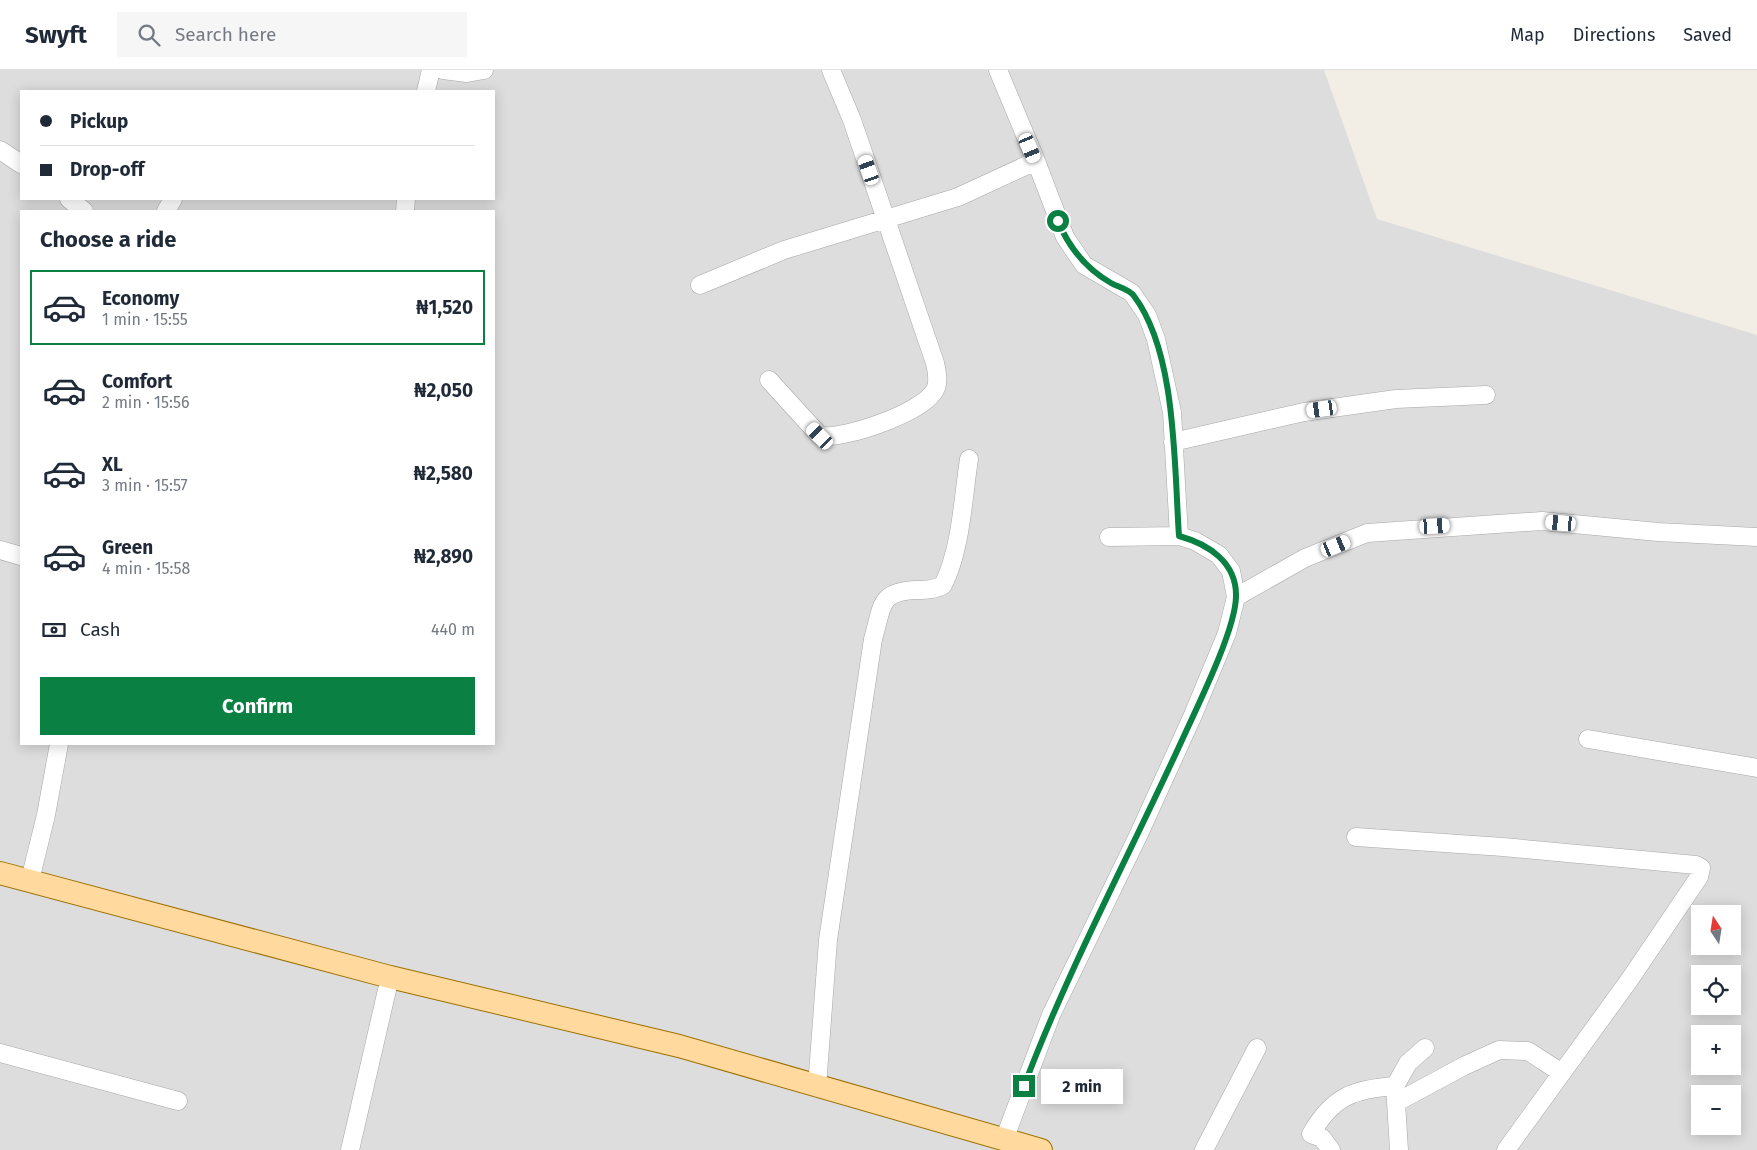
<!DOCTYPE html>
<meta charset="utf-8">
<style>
body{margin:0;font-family:"Fira Sans",sans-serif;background:#f6f6f7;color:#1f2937;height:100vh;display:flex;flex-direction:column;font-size:19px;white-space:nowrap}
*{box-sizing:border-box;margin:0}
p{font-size:16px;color:#747a83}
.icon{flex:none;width:28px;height:28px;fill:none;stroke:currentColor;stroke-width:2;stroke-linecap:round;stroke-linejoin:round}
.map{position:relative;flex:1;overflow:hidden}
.panel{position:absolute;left:20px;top:140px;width:475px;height:535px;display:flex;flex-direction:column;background:#fff;border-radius:0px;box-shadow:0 2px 12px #0003}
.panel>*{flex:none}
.guide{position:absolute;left:20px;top:20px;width:475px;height:110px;border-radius:0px;box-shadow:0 2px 12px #0003;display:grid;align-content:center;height:110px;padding:0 20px;background:#fff}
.needle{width:32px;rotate:348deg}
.fabs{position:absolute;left:1691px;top:835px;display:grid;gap:10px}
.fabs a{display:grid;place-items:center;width:50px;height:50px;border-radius:0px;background:#fff;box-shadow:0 2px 12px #0003;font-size:25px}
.end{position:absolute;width:22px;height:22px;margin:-11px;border:6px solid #0b8043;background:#fff;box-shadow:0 0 0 2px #fff}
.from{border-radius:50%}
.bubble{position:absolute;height:35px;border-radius:0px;background:#fff;box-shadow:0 2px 12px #0003;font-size:16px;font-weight:700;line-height:35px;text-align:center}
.car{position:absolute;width:15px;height:30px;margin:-15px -8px;border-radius:6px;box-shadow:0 0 4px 1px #0007;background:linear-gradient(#fff 24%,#345 0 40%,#fff 0 76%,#345 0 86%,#fff 0)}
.guide b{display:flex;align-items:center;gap:18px;height:48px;font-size:19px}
.guide b+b{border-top:1px solid #e0e1e3}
.guide i{width:12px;height:12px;background:#1f2937}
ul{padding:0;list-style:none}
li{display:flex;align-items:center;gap:15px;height:75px;margin:0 10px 8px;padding:0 10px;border:2px solid transparent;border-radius:0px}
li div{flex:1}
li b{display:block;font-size:19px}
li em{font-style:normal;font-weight:700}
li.active{border-color:#0b8043}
li>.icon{width:45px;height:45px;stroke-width:1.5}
h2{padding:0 20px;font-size:22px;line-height:60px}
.pay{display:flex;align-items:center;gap:12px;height:55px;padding:0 20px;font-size:19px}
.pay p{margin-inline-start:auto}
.primary-button{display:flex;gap:10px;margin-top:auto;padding:10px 20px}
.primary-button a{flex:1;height:58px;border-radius:0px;background:#0b8043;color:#fff;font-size:20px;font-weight:700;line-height:58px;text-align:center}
header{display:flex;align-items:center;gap:30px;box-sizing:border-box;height:70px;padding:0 25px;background:#fff;border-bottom:1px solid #e0e1e3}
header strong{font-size:24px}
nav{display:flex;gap:28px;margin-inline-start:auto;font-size:18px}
.search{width:350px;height:45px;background:#f6f6f7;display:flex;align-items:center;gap:12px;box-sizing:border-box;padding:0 18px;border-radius:0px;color:#747a83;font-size:19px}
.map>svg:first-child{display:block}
.residential{fill:#dedddd;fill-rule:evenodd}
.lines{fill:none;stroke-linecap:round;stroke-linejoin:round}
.minor-casing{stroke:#a7a7a7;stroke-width:19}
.major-casing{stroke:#9d7000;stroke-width:24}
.minor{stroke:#fff;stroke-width:18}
.major{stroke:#ffd99e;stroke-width:22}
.route{stroke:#0b8043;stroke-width:6}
</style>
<header>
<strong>Swyft</strong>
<div class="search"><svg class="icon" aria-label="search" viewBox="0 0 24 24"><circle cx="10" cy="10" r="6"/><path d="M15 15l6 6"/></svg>Search here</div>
<nav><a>Map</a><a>Directions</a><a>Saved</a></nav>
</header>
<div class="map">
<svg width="1757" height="1080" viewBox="0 0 1757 1080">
<rect width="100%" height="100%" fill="#f2eee6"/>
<path class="residential" d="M0 0H1324L1377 149 1757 265V1080H0ZM21 21H494V129H21ZM21 141H494V674H21ZM1700 844H1732V876H1700ZM1700 904H1732V936H1700ZM1700 964H1732V996H1700ZM1700 1024H1732V1056H1700Z"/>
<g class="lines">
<defs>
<path id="minor" d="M443 0 467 3 484 0
M998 0 1036 91 1065 167 1084 195 1132 223 1147 245 1156 269 1172 342 1179 466 1195 471 1219 485 1231 501 1236 527 1227 563 1193 645 1138 766 1051 945 1004 1070
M426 21 431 0
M0 80 21 94
M69 129 84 141
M166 141 173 129
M405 141 406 129
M700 215 784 180 958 127 1036 91
M769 310 820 366C846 369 917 344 933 323 940 315 937 302 935 293L852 50 831 0
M1173 372 1304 342 1396 329 1486 325
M1109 467 1179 466
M0 480 21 486
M1236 527 1305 488 1367 463 1542 451 1658 462 1757 467
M1588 669 1757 698
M1356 767 1503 777 1696 795 1701 798 1699 807 1630 909 1506 1080
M30 810 46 745 59 674
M0 983 178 1031
M817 1017 828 870 873 569C883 536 878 521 917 520 926 520 935 520 943 515 961 480 963 428 969 389
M1397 1032 1464 996 1499 980 1528 981 1562 1003
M350 1080 387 920
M1204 1080 1257 978
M1331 1080 1322 1068 1311 1064C1333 1026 1354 1019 1395 1016
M1399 1080 1395 1016 1408 993 1425 978"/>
<path id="major" d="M0 803 390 907 679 976 1041 1080"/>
</defs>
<use href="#minor" class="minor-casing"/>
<use href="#major" class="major-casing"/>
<use href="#minor" class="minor"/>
<use href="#major" class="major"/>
</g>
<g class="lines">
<path class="route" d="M1024 1016C1069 897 1130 784 1183 668 1198 635 1235 561 1236 527 1237 492 1208 474 1179 466 1174 396 1177 283 1134 226 1129 219 1118 217 1111 213 1085 198 1069 178 1058 151"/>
</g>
</svg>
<div class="fabs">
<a><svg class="needle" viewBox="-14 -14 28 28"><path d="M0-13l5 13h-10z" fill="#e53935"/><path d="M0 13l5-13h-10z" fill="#747a83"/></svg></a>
<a><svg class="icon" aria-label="locate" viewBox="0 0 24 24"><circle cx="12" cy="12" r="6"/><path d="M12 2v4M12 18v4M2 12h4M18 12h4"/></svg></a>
<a>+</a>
<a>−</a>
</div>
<i class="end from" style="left:1058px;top:151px"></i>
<i class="end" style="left:1024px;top:1016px"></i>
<div class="bubble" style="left:1041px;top:999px;width:82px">2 min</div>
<i class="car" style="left:1030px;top:78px;rotate:157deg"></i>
<i class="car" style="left:869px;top:100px;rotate:341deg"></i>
<i class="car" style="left:1322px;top:339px;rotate:262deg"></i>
<i class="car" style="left:820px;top:366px;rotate:316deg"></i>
<i class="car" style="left:1561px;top:453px;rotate:275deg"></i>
<i class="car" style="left:1435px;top:456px;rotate:87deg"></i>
<i class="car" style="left:1336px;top:476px;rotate:68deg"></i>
<div class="guide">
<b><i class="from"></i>Pickup</b>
<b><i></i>Drop-off</b>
</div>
<section class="panel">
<h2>Choose a ride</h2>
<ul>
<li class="active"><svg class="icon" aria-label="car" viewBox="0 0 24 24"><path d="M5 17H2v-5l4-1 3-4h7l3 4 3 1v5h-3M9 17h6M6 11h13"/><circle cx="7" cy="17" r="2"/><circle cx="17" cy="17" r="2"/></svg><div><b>Economy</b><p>1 min · 15:55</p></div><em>₦1,520</em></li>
<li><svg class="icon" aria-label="car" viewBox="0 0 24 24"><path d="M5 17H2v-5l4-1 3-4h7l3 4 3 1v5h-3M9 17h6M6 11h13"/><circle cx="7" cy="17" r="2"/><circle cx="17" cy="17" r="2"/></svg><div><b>Comfort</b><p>2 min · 15:56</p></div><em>₦2,050</em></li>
<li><svg class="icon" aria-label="car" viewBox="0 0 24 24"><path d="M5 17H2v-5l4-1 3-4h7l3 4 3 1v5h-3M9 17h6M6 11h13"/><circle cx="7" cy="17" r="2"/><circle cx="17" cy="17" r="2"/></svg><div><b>XL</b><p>3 min · 15:57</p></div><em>₦2,580</em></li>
<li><svg class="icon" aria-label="car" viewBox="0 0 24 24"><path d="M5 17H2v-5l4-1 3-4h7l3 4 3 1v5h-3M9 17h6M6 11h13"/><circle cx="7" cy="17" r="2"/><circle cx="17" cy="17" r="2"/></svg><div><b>Green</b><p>4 min · 15:58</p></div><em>₦2,890</em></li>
</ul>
<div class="pay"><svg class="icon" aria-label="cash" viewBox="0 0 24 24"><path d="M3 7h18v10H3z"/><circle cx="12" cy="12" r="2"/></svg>Cash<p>440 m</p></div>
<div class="primary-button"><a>Confirm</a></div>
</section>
</div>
